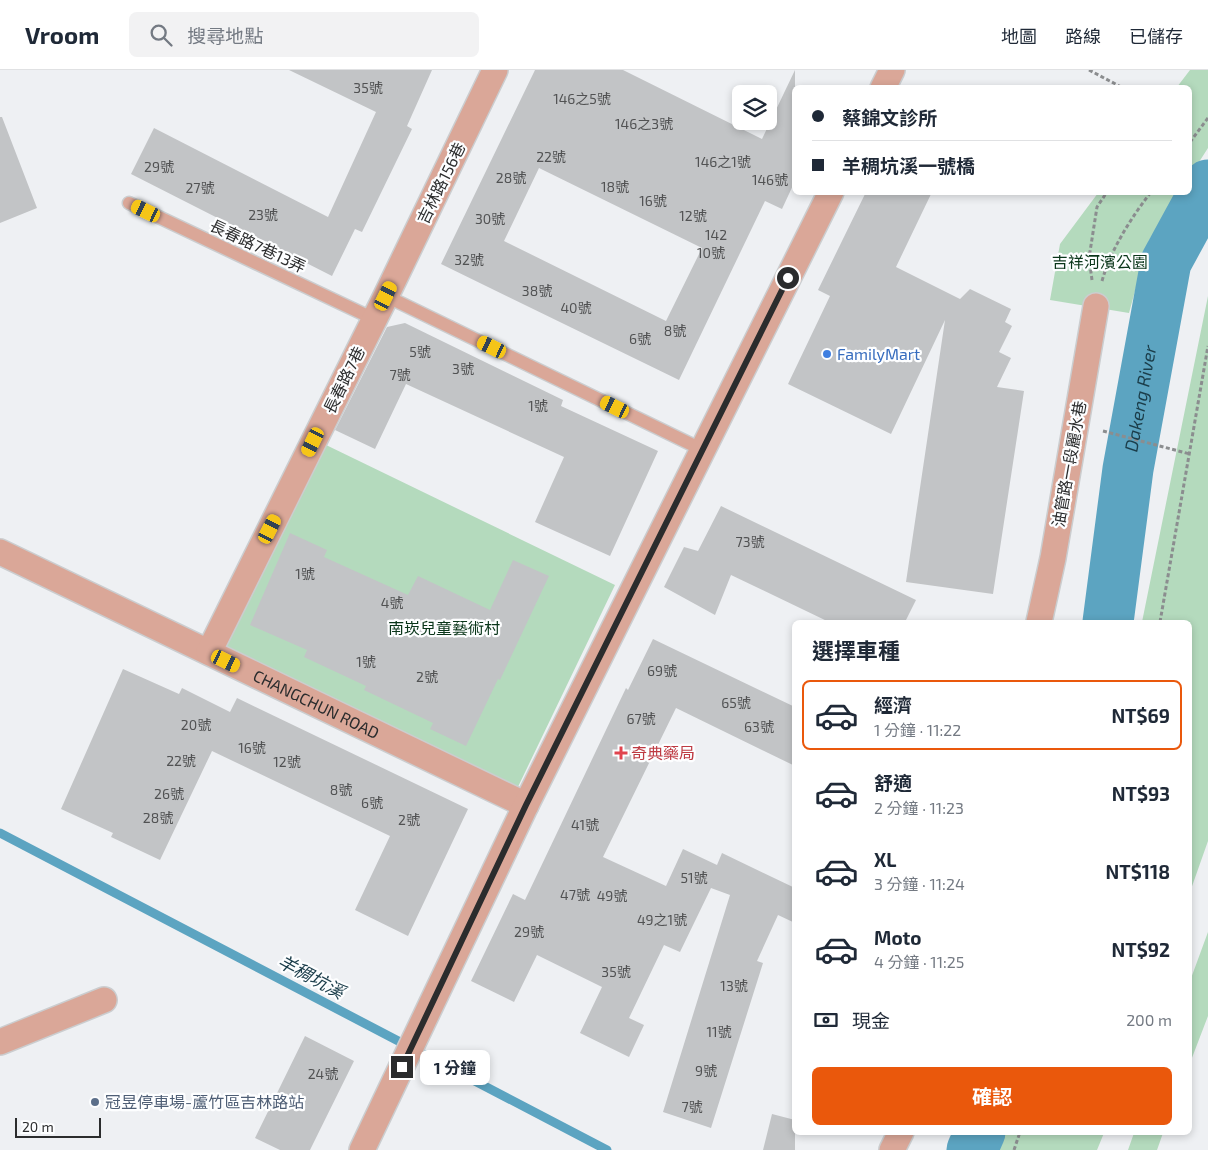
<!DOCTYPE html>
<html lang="zh-TW">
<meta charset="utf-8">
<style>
body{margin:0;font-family:"Exo 2","Noto Sans TC",sans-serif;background:#f2f2f3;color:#1f2937;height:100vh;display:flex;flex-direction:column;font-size:19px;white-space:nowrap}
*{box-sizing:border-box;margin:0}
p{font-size:16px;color:#747a83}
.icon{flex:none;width:28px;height:28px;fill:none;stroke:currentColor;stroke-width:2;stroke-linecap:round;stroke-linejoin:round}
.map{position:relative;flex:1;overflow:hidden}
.drawer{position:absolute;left:792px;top:550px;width:400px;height:515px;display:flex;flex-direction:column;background:#fff;border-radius:8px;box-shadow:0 2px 8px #0003}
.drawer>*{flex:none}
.hud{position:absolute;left:792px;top:15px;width:400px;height:110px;border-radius:8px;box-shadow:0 2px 8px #0003;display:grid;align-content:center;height:110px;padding:0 20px;background:#fff}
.buttons{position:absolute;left:732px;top:15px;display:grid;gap:10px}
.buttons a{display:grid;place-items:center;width:45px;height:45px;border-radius:8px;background:#fff;box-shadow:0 2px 8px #0003;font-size:25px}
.scale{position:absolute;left:15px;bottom:12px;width:86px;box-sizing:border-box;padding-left:5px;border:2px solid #2b2c2d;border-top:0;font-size:14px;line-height:18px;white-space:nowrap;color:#2b2c2d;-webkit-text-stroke:4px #fdfeff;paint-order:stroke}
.end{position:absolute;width:22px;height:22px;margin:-11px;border:6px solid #2b2c2d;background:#fff;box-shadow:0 0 0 2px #fff}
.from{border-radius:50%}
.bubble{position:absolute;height:35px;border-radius:8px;background:#fff;box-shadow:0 2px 8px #0003;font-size:16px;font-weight:700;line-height:35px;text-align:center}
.car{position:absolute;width:15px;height:30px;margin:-15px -8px;border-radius:6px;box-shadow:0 0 4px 1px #0007;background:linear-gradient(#f5c518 24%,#345 0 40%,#f5c518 0 76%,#345 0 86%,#f5c518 0)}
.hud b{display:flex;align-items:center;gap:18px;height:48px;font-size:19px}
.hud b+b{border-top:1px solid #e0e1e3}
.hud i{width:12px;height:12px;background:#1f2937}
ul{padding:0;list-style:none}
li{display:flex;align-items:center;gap:15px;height:70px;margin:0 10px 8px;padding:0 10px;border:2px solid transparent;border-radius:8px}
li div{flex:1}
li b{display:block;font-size:19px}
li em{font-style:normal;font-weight:700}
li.active{border-color:#ea580c}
li>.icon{width:45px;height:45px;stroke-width:1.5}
h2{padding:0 20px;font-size:22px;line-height:60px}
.pay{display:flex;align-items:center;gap:12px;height:55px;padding:0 20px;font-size:19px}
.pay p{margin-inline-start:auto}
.cta{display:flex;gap:10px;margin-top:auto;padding:10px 20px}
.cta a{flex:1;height:58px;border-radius:8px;background:#ea580c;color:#fff;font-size:20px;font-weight:700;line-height:58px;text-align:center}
header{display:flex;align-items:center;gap:30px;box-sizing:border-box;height:70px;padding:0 25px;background:#fff;border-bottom:1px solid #e0e1e3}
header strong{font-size:24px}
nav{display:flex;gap:28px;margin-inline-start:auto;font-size:18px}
.search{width:350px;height:45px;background:#f2f2f3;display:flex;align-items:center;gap:12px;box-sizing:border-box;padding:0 18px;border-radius:8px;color:#747a83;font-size:19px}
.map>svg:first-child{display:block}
.green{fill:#b4dabd}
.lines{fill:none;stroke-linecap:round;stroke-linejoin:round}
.stream{stroke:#5ca4c1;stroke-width:9}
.river{stroke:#5ca4c1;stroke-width:51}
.building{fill:#c2c4c6;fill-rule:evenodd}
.service-casing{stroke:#cbcdcf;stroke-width:15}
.minor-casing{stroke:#cbcdcf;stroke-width:28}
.path{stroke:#8b8d8f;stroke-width:3;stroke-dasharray:4 2.5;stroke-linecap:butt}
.service{stroke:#daa798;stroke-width:12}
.minor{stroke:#daa798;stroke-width:25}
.route{stroke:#2b2c2d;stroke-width:6}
.shop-dot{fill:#3f7fe0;stroke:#fdfeff;stroke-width:2}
.health-dot{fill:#e0444e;stroke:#fdfeff;stroke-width:2}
.service-dot{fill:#5c6f8a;stroke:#fdfeff;stroke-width:2}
.labels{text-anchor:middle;stroke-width:4.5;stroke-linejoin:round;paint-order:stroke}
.number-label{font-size:14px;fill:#515253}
.street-label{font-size:16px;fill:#2b2c2d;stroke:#fdfeff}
.park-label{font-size:16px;fill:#0a361a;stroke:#fdfeff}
.shop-label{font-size:16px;fill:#366cbe;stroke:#fdfeff;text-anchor:start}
.health-label{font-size:16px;fill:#be3a42;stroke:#fdfeff;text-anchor:start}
.service-label{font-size:16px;fill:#4e5e75;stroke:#fdfeff;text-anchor:start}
.water-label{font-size:18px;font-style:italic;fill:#1b3d4a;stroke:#fdfeff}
</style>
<header>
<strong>Vroom</strong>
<div class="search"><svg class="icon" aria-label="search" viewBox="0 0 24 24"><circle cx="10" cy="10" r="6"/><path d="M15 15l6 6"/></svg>搜尋地點</div>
<nav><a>地圖</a><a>路線</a><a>已儲存</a></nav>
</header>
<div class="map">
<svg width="1208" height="1080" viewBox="0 0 1208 1080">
<rect width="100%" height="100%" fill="#eef0f3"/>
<path class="green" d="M1190 0H1208V78L1190 106V18L1177 17Z
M1098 123H1180L1149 170 1129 243 1050 230 1060 174Z
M1208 226V771L1190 822V552H1142Z
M324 374 615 515 516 721 225 578Z
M1208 862V946L1190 993V911Z
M997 1063V1062L1104 1063 1097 1080H991Z
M1134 1063V1062L1163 1063 1157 1080H1128Z"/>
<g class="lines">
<path class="stream" d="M0 763 607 1080"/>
<g class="river">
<path id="s1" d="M1108 552 1128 399 1166 192 1208 115"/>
<path d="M972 1080 980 1062"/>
</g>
</g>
<path class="building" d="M289 0H432L407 56 412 59 362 162 355 159 332 206 131 104 154 58 328 147 376 42Z
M535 0H623L762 69 795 0V111L782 139 765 131 679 310 441 194ZM539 98 702 178 666 251 504 171Z
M0 47H2L37 138 0 153Z
M866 122H932L896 197 960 229 970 219 1011 239 1005 252 1012 256 999 282 1011 288 997 317 1024 321 993 524 906 512 945 250 891 364 788 314 830 226 818 220Z
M405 253 563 330 561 336 658 381 610 486 535 452 564 387 406 314 375 379 335 360 387 257Z
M721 436 916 530 905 552H829L731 505 715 545 664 517 684 477 698 481Z
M290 463 327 480 324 487 408 525 418 506 490 540 513 490 549 506 500 610 498 609 466 676 430 659 433 653 364 620 366 616 304 587 307 580 250 555Z
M653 569 795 637V696L676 638 603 787 666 816 683 779 717 795 722 783 795 818V853L778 845 757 891 763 893 711 1058 663 1042 730 825 711 818 680 882 664 875 629 948 644 955 629 987 580 963 602 917 537 885 514 932 471 911 513 824 525 830 626 618 628 620Z
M123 599 179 624 182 618 230 642 237 628 468 739 408 866 355 840 390 766 212 681 160 790 111 767 113 763 61 739Z
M305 966 354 991 310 1080H280L255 1068Z
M772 1044 795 1050V1080H763Z"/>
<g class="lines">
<defs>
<path id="service" d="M129 133 374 249
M386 226 703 380"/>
<g id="minor">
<path d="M883 18 892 0"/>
<path id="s2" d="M0 482 526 735"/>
<path d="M1039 552 1053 488 1096 236"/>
<path d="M209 582 386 226 495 0"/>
<path d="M0 972 104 930"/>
<path d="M362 1080 526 735 831 122"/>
<path d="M892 1080 901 1062"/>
</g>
</defs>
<use href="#service" class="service-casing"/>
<use href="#minor" class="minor-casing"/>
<path class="path" d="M1089 0 1123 18
M1190 72 1208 48
M1092 210 1089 188 1097 137 1107 122
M1102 211C1111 179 1131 148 1151 122
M1103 361 1190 384
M1160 552 1208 276
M1014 1080 1020 1062"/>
<use href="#service" class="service"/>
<use href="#minor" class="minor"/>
</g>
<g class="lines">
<path class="route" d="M402 997 526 735 788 208"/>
</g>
<circle class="shop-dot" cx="827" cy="284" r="5"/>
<path class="health-dot" d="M618.5 675.5h5v5h5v5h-5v5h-5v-5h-5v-5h5z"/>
<circle class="service-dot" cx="95" cy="1032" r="5"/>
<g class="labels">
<g class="number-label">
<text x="368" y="23">35號</text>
<text x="582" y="34">146之5號</text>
<text x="644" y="59">146之3號</text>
<text x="551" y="92">22號</text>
<text x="723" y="97">146之1號</text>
<text x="159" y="102">29號</text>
<text x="511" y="113">28號</text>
<text x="770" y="115">146號</text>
<text x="615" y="122">18號</text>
<text x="200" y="123">27號</text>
<text x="653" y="136">16號</text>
<text x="263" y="150">23號</text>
<text x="693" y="151">12號</text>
<text x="490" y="154">30號</text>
<text x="716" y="170">142</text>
<text x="711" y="188">10號</text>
<text x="469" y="195">32號</text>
<text x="537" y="226">38號</text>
<text x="576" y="243">40號</text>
<text x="675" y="266">8號</text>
<text x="640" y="274">6號</text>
<text x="420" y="287">5號</text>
<text x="463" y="304">3號</text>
<text x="400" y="310">7號</text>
<text x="538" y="341">1號</text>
<text x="750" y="477">73號</text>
<text x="305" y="509">1號</text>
<text x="392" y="538">4號</text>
<text x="366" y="597">1號</text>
<text x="662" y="606">69號</text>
<text x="427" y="612">2號</text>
<text x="736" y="638">65號</text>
<text x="641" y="654">67號</text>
<text x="196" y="660">20號</text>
<text x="759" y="662">63號</text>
<text x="252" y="683">16號</text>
<text x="181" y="696">22號</text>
<text x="287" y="697">12號</text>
<text x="341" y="725">8號</text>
<text x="169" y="729">26號</text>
<text x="372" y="738">6號</text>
<text x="158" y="753">28號</text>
<text x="409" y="755">2號</text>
<text x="585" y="760">41號</text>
<text x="694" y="813">51號</text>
<text x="575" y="830">47號</text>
<text x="612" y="831">49號</text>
<text x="662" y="855">49之1號</text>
<text x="529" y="867">29號</text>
<text x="616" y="907">35號</text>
<text x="734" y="921">13號</text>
<text x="719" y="967">11號</text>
<text x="706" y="1006">9號</text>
<text x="323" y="1009">24號</text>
<text x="692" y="1042">7號</text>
</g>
<g class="street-label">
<text transform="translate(441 113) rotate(-64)" y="6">吉林路156巷</text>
<text transform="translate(258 176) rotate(25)" y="6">長春路7巷13弄</text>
<text transform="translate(344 310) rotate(-64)" y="6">長春路7巷</text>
<text transform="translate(1069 394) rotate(-80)" y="6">油管路一段麗水巷</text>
<text dy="6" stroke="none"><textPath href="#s2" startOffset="351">CHANGCHUN ROAD</textPath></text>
</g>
<g class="park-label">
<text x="1100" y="198">吉祥河濱公園</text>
<text x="444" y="564">南崁兒童藝術村</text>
</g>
<g class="shop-label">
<text x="837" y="290">FamilyMart</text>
</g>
<g class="health-label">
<text x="631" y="689">奇典藥局</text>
</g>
<g class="service-label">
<text x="105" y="1038">冠昱停車場-蘆竹區吉林路站</text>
</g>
<g class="water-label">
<text dy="6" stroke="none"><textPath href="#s1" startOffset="226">Dakeng River</textPath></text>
<text transform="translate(311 907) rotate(28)" y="6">羊稠坑溪</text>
</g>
</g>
</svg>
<div class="buttons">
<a><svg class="icon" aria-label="layers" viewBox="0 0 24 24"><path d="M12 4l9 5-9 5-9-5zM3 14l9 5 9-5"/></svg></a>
</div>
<div class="scale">20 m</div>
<i class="end from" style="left:788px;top:208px"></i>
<i class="end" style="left:402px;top:997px"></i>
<div class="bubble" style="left:420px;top:980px;width:70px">1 分鐘</div>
<i class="car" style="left:146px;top:141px;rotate:296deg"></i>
<i class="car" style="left:386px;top:226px;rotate:26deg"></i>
<i class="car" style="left:492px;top:277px;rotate:296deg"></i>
<i class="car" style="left:615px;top:337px;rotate:296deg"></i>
<i class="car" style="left:313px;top:372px;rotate:206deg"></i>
<i class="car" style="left:270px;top:459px;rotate:27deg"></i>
<i class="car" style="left:226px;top:591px;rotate:116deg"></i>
<div class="hud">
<b><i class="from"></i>蔡錦文診所</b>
<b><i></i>羊稠坑溪一號橋</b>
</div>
<section class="drawer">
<h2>選擇車種</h2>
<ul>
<li class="active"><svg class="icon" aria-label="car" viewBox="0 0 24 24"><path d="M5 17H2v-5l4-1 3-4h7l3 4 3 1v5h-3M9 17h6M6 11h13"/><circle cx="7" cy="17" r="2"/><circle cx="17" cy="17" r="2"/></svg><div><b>經濟</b><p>1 分鐘 · 11:22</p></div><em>NT$69</em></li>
<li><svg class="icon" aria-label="car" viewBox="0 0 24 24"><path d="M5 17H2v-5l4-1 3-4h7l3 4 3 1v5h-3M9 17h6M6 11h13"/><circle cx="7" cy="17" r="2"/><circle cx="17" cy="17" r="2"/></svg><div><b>舒適</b><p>2 分鐘 · 11:23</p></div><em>NT$93</em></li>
<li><svg class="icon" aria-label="car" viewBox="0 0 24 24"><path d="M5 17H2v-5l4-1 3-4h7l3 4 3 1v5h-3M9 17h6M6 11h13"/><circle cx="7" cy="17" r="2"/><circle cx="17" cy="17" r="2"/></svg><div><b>XL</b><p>3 分鐘 · 11:24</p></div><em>NT$118</em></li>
<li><svg class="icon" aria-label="car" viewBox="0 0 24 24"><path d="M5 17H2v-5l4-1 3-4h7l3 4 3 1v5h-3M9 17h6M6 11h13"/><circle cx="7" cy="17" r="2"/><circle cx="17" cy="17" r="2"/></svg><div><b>Moto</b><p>4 分鐘 · 11:25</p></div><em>NT$92</em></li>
</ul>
<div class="pay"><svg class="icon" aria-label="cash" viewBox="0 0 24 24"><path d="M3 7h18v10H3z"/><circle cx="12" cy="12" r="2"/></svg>現金<p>200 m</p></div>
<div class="cta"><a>確認</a></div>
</section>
</div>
